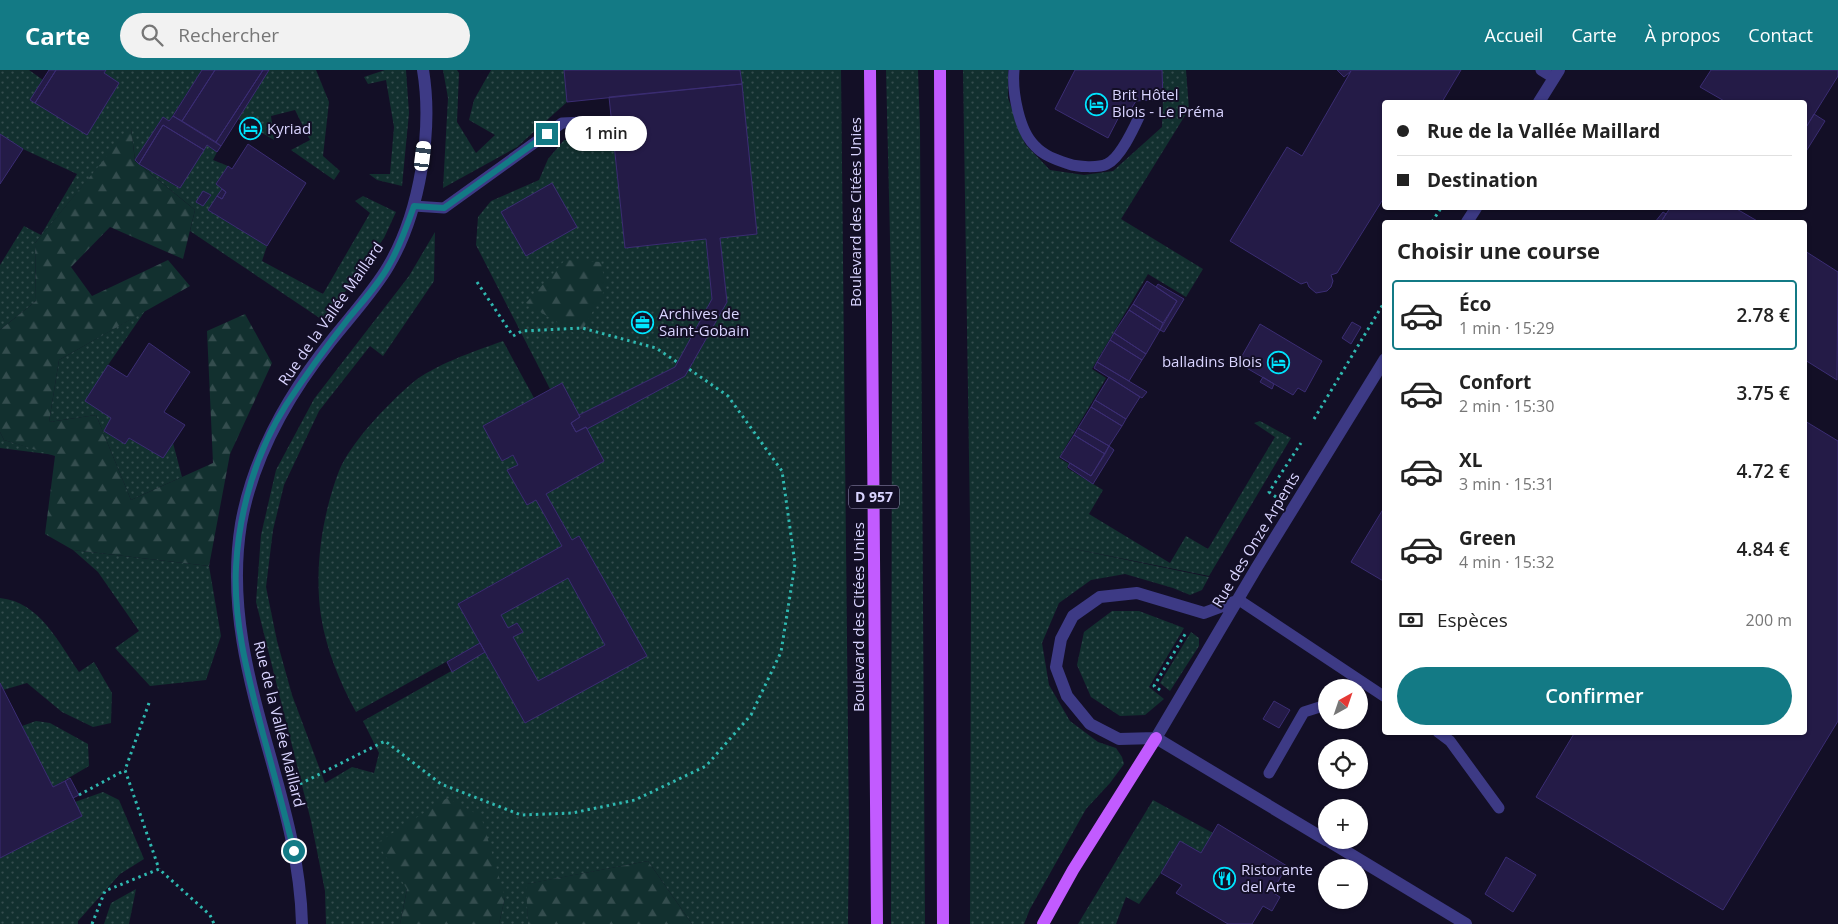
<!DOCTYPE html>
<html lang="fr">
<meta charset="utf-8">
<style>
body{margin:0;font-family:"Open Sans",sans-serif;background:#f2f2f2;color:#222;height:100vh;display:flex;flex-direction:column;font-size:19px;white-space:nowrap}
*{box-sizing:border-box;margin:0}
p{font-size:16px;color:#767676}
.icon{flex:none;width:28px;height:28px;fill:none;stroke:currentColor;stroke-width:2;stroke-linecap:round;stroke-linejoin:round}
.map{position:relative;flex:1;overflow:hidden}
.drawer{position:absolute;left:1382px;top:150px;width:425px;height:515px;display:flex;flex-direction:column;background:#fff;border-radius:5px;box-shadow:0 1px 4px #0004}
.drawer>*{flex:none}
.banner{position:absolute;left:1382px;top:30px;width:425px;height:110px;border-radius:5px;box-shadow:0 1px 4px #0004;display:grid;align-content:center;height:110px;padding:0 15px;background:#fff}
.needle{width:32px;rotate:40deg}
.controls{position:absolute;left:1318px;top:609px;display:grid;gap:10px}
.controls a{display:grid;place-items:center;width:50px;height:50px;border-radius:50%;background:#fff;box-shadow:0 1px 4px #0004;font-size:25px}
.end{position:absolute;width:22px;height:22px;margin:-11px;border:6px solid #137a85;background:#fff;box-shadow:0 0 0 2px #fff}
.from{border-radius:50%}
.bubble{position:absolute;height:35px;border-radius:18px;background:#fff;box-shadow:0 1px 4px #0004;font-size:16px;font-weight:600;line-height:35px;text-align:center}
.car{position:absolute;width:15px;height:30px;margin:-15px -8px;border-radius:6px;box-shadow:0 0 4px 1px #0007;background:linear-gradient(#fff 24%,#345 0 40%,#fff 0 76%,#345 0 86%,#fff 0)}
.banner b{display:flex;align-items:center;gap:18px;height:48px;font-size:19px}
.banner b+b{border-top:1px solid #e0e0e0}
.banner i{width:12px;height:12px;background:#222}
ul{padding:0;list-style:none}
li{display:flex;align-items:center;gap:15px;height:70px;margin:0 10px 8px;padding:0 5px;border:2px solid transparent;border-radius:5px}
li div{flex:1}
li b{display:block;font-size:19px}
li em{font-style:normal;font-weight:600}
li.selected{border-color:#137a85}
li>.icon{width:45px;height:45px;stroke-width:1.5}
h2{padding:0 15px;font-size:22px;line-height:60px}
.pay{display:flex;align-items:center;gap:12px;height:55px;padding:0 15px;font-size:19px}
.pay p{margin-inline-start:auto}
.cta{display:flex;gap:10px;margin-top:auto;padding:10px 15px}
.cta a{flex:1;height:58px;border-radius:30px;background:#137a85;color:#fff;font-size:20px;font-weight:600;line-height:58px;text-align:center}
header{display:flex;align-items:center;gap:30px;box-sizing:border-box;height:70px;padding:0 25px;background:#137a85;color:#fff}
header strong{font-size:24px}
nav{display:flex;gap:28px;margin-inline-start:auto;font-size:18px}
.search{width:350px;height:45px;background:#f2f2f2;display:flex;align-items:center;gap:12px;box-sizing:border-box;padding:0 18px;border-radius:28px;color:#767676;font-size:19px}
.map>svg:first-child{display:block}
.grass{fill:url(#grass-dots)}
.forest{fill:url(#forest-firs)}
.building{fill:#241b47;stroke:#3b2d73;fill-rule:evenodd}
.lines{fill:none;stroke-linecap:round;stroke-linejoin:round}
.path{stroke:#2fb8b0;stroke-width:3;stroke-dasharray:2.5 4;stroke-linecap:butt}
.service{stroke:#3d3a85;stroke-width:11}
.minor{stroke:#3d3a85;stroke-width:12}
.primary{stroke:#c25bff;stroke-width:12}
.route{stroke:#137a85;stroke-width:6}
.labels{text-anchor:middle;stroke-width:4;stroke-linejoin:round;paint-order:stroke}
.shield{fill:#130f26;stroke:#9e99be;stroke-width:1}
.shield-label{font-size:14px;font-weight:bold;fill:#d9d4ff}
.poi-label{font-size:15px;fill:#d9d4ff;stroke:#130f26;text-anchor:start}
.street-label{font-size:15px;fill:#d9d4ff;stroke:#130f26}
</style>
<header>
<strong>Carte</strong>
<div class="search"><svg class="icon" aria-label="search" viewBox="0 0 24 24"><circle cx="10" cy="10" r="6"/><path d="M15 15l6 6"/></svg>Rechercher</div>
<nav><a>Accueil</a><a>Carte</a><a>À propos</a><a>Contact</a></nav>
</header>
<div class="map">
<svg width="1838" height="854" viewBox="0 0 1838 854">
<defs>
<pattern id="grass-dots" width="8" height="8" patternUnits="userSpaceOnUse" patternTransform="scale(1.25)"><rect width="8" height="8" fill="#12302f"/><path d="M2 2h.1M6 6h.1" fill="none" stroke="#344d4e" stroke-width="1.8" stroke-linecap="round"/></pattern>
<pattern id="forest-firs" width="22" height="20" patternUnits="userSpaceOnUse" patternTransform="scale(1.25)"><rect width="22" height="20" fill="#12302f"/><path d="M5 1l3.5 6h-7zM16 11l3.5 6h-7z" fill="#344d4e"/></pattern>
</defs>
<rect width="100%" height="100%" fill="#130f26"/>
<path class="grass" d="M0 0H29L43 10 87 65 119 13 104 3 106 0H202L169 51 163 47 135 90 131 58 35 173 36 231 0 260V195L24 156 41 165 77 104 23 79 0 64Z
M269 0H316L329 32 323 86 340 101 334 110 291 80 310 70 295 40 271 46 274 70 238 49Z
M385 0H406L409 43 402 116 377 110 369 104H390L394 57 386 10 368 14 364 7Z
M443 0H457L459 3 457 52 476 83 495 65 469 50 474 30 491 0H564L567 32 517 77 443 118 448 28Z
M740 0H841L849 762 848 854H692L648 791 527 814 528 854H499L505 827 407 819 400 854H326L325 821 311 751 256 532 261 465 276 400 314 329 409 206 435 162 434 211 383 286 370 276 319 341 284 415 273 460 266 517 277 571 292 625 325 713 352 697 374 703 379 683 363 651 485 582 525 653 646 586 580 467 572 470 546 424 604 391 587 359 685 306 727 232 720 168 757 164Z
M886 0H918L920 59 925 854H891L892 252Z
M963 0H1008V28L1025 74 1050 100 1084 105 1113 101 1162 57 1163 29 1162 0H1186L1189 39 1121 149 1203 199 1186 227 1148 204 1092 299 1106 308 1059 388 1069 394 1067 398 1103 420 1089 444 1170 493 1186 466 1208 479 1275 367 1254 353 1260 351 1291 368 1209 506 1055 475 1209 507 1202 520 1190 525 1173 518 1125 504 1091 510 1059 533 1042 573 1049 615 1070 651 1098 672 1116 678 1122 687 1124 694 1110 713 1086 739 1030 839 1024 854H970L971 515Z
M613 67 625 178 706 169 712 229 675 297 579 345 562 313 550 319 476 175 478 147 491 131 539 110 548 89 564 70Z
M207 75 217 82 213 90 228 96 216 113 222 119 208 140 267 176 262 191 323 224 370 143 355 131 363 126 396 142 384 168 324 251 190 161 195 140 139 94 179 118Z
M145 241 108 295 111 348 104 361 125 374 129 368 163 388 173 373 182 407 131 430 96 345 49 352 59 290Z
M503 271 534 328 483 356 502 391 513 385 518 395 508 401 526 434 536 430 562 476 459 533 480 573 356 642C340 613 326 579 321 546 314 500 322 445 339 401 351 372 387 335 411 314 435 294 473 282 503 271Z
M0 362 4 370 55 385 0 378Z
M73 480 209 496 221 566 206 610 150 616 115 578 139 561 98 502Z
M568 508 605 575 538 611 513 567 522 561 517 553 508 558 501 545Z
M0 528C40 532 58 572 79 602L94 592 112 623 111 653 93 657 62 642 27 613 3 620 0 613Z
M1112 541H1139L1184 558 1149 617 1164 629 1145 645 1120 646 1091 627 1077 595 1084 562Z
M1191 562 1199 568V576L1170 621 1160 613Z
M36 651 50 653 88 674 89 696 53 717 22 656Z
M103 722 119 730 144 789 120 804 78 851V854H0V788L82 746 75 732Z
M1153 730 1213 763 1201 783 1180 772 1161 803 1139 834 1126 827 1116 854H1078Z
M136 819 129 854H104L111 833Z"/>
<path class="forest" d="M131 57 135 91 195 140 183 189 110 157 71 197 92 226 168 190 190 216 59 290 49 352 96 345 131 430 213 393 207 261 245 244 272 293 230 384 209 496 73 480 45 464 55 386 4 370 0 362V260L36 231 35 173Z
M565 190 601 192 606 218 579 266 526 233Z
M447 728 481 746 505 827 499 854H400L407 819 377 773Z
M648 791 692 854H528L526 814Z"/>
<path class="building" d="M49 0H56L35 33 30 30Z
M56 0H106L104 3 119 13 87 65 35 33Z
M202 0H215L182 51 173 46Z
M215 0H263L216 72 182 51Z
M263 0H269L221 76 216 72Z
M564 0H740L742 14 567 32Z
M1075 0H1162L1163 29 1136 31 1131 39 1124 37 1108 68 1055 39Z
M1337 0H1461L1442 32H1385V126L1337 203 1331 205 1333 211 1331 217 1327 221 1316 223 1309 217 1307 212 1301 214 1230 171 1287 77 1302 86 1351 1 1344 7Z
M1711 0H1838V6L1805 59V32H1726L1700 17Z
M742 14 757 164 720 168 727 232 685 306 587 359 586 357 576 362 571 353 580 347 579 345 675 297 712 229 706 169 625 178 609 27Z
M1814 44 1825 51 1805 83V59Z
M173 46 221 76 217 82 207 75 204 80 163 55 139 94 135 90 163 47 169 51Z
M163 55 204 80 180 118 139 94Z
M0 64 23 79 0 114Z
M248 74 306 113 267 176 208 140 217 126 222 129 226 122 216 114 228 96 232 99Z
M552 113 577 157 526 186 501 142Z
M222 119 226 122 222 129 217 126Z
M203 121 211 125 203 136 196 132Z
M1670 138H1735L1759 152H1661Z
M1663 142 1666 144 1661 152H1655Z
M1805 181 1838 202 1837 310 1805 290Z
M1147 211 1177 231 1163 253 1133 234Z
M1158 214 1184 229 1164 262 1160 260 1177 231 1156 217Z
M1133 234 1163 253 1160 260 1129 240Z
M1129 240 1160 260 1146 284 1114 263Z
M1352 252 1361 257 1351 274 1342 268Z
M1260 254 1322 291 1305 322 1298 318 1293 325 1238 293Z
M1114 263 1146 284 1142 290 1110 270Z
M1110 270 1142 290 1129 311 1097 292Z
M149 273 190 302 164 342 185 355 163 388 129 368 125 374 104 361 111 348 85 331 108 295 127 307Z
M1097 292 1147 322 1142 328 1094 298Z
M1109 307 1140 327 1126 349 1095 330Z
M1263 307 1274 314 1272 319 1260 312Z
M562 313 580 347 571 353 576 362 586 357 604 391 546 424 572 470 579 466 647 586 525 653 458 534 562 476 536 430 527 435 507 400 518 395 513 385 502 391 483 356ZM568 508 605 575 538 611 513 567 523 562 517 553 508 558 501 545Z
M1095 330 1126 349 1122 356 1091 337Z
M1091 337 1122 356 1109 376 1078 358Z
M1805 351 1838 371V651L1723 840 1536 727 1575 662H1805Z
M1078 358 1109 376 1105 384 1074 365Z
M1074 365 1105 384 1091 406 1060 387Z
M1109 376 1114 380 1093 414 1068 397 1070 393 1091 406Z
M1385 436V512L1351 492Z
M480 573 485 582 452 602 447 592Z
M0 613 53 717 65 711 82 746 0 788Z
M1274 631 1290 640 1279 658 1263 649Z
M70 708 79 725 73 728 65 711Z
M1218 754 1287 796 1272 822 1280 827 1272 841 1263 836 1252 854H1228L1176 823 1182 815 1161 803 1180 771 1201 783Z
M1506 787 1536 805 1513 842 1485 824Z"/>
<g class="lines">
<path class="path" d="M1432 152 1441 138
M477 212 513 266 522 261 582 258 656 278 677 292
M1314 349 1385 231
M1276 427 1269 422 1301 373
M1160 620 1154 616 1187 561
M149 633 125 700 159 799
M300 714 385 671 441 714 521 745 572 743 635 730 706 696 751 645 781 582 795 494 782 401 728 326 689 299
M79 725 125 700
M92 854 105 821 159 799 210 845 214 854"/>
<path class="service" d="M1014 0C1012 22 1019 61 1035 76 1044 86 1057 90 1069 94 1077 97 1099 98 1107 94 1120 88 1133 60 1139 47
M1541 0 1554 8
M414 136 444 138 562 53 584 52
M1239 530 1385 627
M1438 662 1450 671 1499 738
M1269 703 1304 642 1326 635"/>
<path class="minor" d="M1539 32 1559 0
M1467 152 1476 138
M1239 530 1204 543 1137 523 1100 527 1073 546 1061 569 1056 597 1067 626 1090 654 1119 669 1156 668 1326 770
M1156 668 1257 497 1385 289
M1327 770 1466 854
M302 854C299 717 218 596 241 454 253 386 288 325 331 271 349 248 375 220 389 195 420 142 433 60 423 0"/>
<path class="primary" d="M870 0 877 854
M940 0 943 854
M1043 854 1073 800 1156 668"/>
</g>
<g class="lines">
<path class="route" d="M294 781C284 742 274 703 263 664 249 610 233 553 236 497 239 441 256 382 286 335 305 306 326 277 348 249 362 232 379 214 389 195 400 176 407 156 414 136L444 138 547 64"/>
</g>
<defs>
<symbol id="hotel-ring" viewBox="-11 -11 22 22"><circle r="9.5" fill="#130f26" stroke="#00e5ff" stroke-width="1.5"/><path d="M-6-4.5h1.5V1H6V5H4.5V3h-9V5H-6ZM-4 0a1.8 1.8 0 1 1 3.6 0ZM.5 0V-2.5h3Q6-2.5 6 0Z" fill="#00e5ff"/></symbol>
<symbol id="office-ring" viewBox="-11 -11 22 22"><circle r="9.5" fill="#130f26" stroke="#00e5ff" stroke-width="1.5"/><path d="M-6-3h4V-5.5h4V-3h4V5H-6ZM-1-4.5V-3h2v-1.5ZM-6 0V1H6V0Z" fill="#00e5ff"/></symbol>
<symbol id="restaurant-ring" viewBox="-11 -11 22 22"><circle r="9.5" fill="#130f26" stroke="#00e5ff" stroke-width="1.5"/><path d="M-5-6h1v4h1v-4h1v4h1v-4h1v5L-1.5 .5V6h-2V.5L-5-1ZM5-6V6H3V1.5H1.5Q1.5-4 5-6Z" fill="#00e5ff"/></symbol>
</defs>
<g fill-rule="evenodd">
<use href="#hotel-ring" x="1084" y="22" width="25" height="25"/>
<use href="#hotel-ring" x="238" y="46" width="25" height="25"/>
<use href="#office-ring" x="630" y="240" width="25" height="25"/>
<use href="#hotel-ring" x="1266" y="280" width="25" height="25"/>
<use href="#restaurant-ring" x="1212" y="796" width="25" height="25"/>
</g>
<g class="labels">
<rect class="shield" x="849" y="415.5" width="50" height="23" rx="4"/>
<g class="shield-label">
<text x="874" y="432">D 957</text>
</g>
<g class="poi-label">
<text x="1112" y="30">Brit Hôtel<tspan x="1112" dy="17">Blois - Le Préma</tspan></text>
<text x="267" y="64">Kyriad</text>
<text x="659" y="249">Archives de<tspan x="659" dy="17">Saint-Gobain</tspan></text>
<text x="1262" y="297" text-anchor="end">balladins Blois</text>
<text x="1241" y="805">Ristorante<tspan x="1241" dy="17">del Arte</tspan></text>
</g>
<g class="street-label">
<text transform="translate(856 142) rotate(-90)" y="5">Boulevard des Citées Unies</text>
<text transform="translate(331 244) rotate(-55)" y="5">Rue de la Vallée Maillard</text>
<text transform="translate(1256 470) rotate(-59)" y="5">Rue des Onze Arpents</text>
<text transform="translate(859 547) rotate(-90)" y="5">Boulevard des Citées Unies</text>
<text transform="translate(279 654) rotate(76)" y="5">Rue de la Vallée Maillard</text>
</g>
</g>
</svg>
<div class="controls">
<a><svg class="needle" viewBox="-14 -14 28 28"><path d="M0-13l5 13h-10z" fill="#e53935"/><path d="M0 13l5-13h-10z" fill="#767676"/></svg></a>
<a><svg class="icon" aria-label="locate" viewBox="0 0 24 24"><circle cx="12" cy="12" r="6"/><path d="M12 2v4M12 18v4M2 12h4M18 12h4"/></svg></a>
<a>+</a>
<a>−</a>
</div>
<i class="end from" style="left:294px;top:781px"></i>
<i class="end" style="left:547px;top:64px"></i>
<div class="bubble" style="left:565px;top:46px;width:82px">1 min</div>
<i class="car" style="left:423px;top:86px;rotate:7deg"></i>
<div class="banner">
<b><i class="from"></i>Rue de la Vallée Maillard</b>
<b><i></i>Destination</b>
</div>
<section class="drawer">
<h2>Choisir une course</h2>
<ul>
<li class="selected"><svg class="icon" aria-label="car" viewBox="0 0 24 24"><path d="M5 17H2v-5l4-1 3-4h7l3 4 3 1v5h-3M9 17h6M6 11h13"/><circle cx="7" cy="17" r="2"/><circle cx="17" cy="17" r="2"/></svg><div><b>Éco</b><p>1 min · 15:29</p></div><em>2.78 €</em></li>
<li><svg class="icon" aria-label="car" viewBox="0 0 24 24"><path d="M5 17H2v-5l4-1 3-4h7l3 4 3 1v5h-3M9 17h6M6 11h13"/><circle cx="7" cy="17" r="2"/><circle cx="17" cy="17" r="2"/></svg><div><b>Confort</b><p>2 min · 15:30</p></div><em>3.75 €</em></li>
<li><svg class="icon" aria-label="car" viewBox="0 0 24 24"><path d="M5 17H2v-5l4-1 3-4h7l3 4 3 1v5h-3M9 17h6M6 11h13"/><circle cx="7" cy="17" r="2"/><circle cx="17" cy="17" r="2"/></svg><div><b>XL</b><p>3 min · 15:31</p></div><em>4.72 €</em></li>
<li><svg class="icon" aria-label="car" viewBox="0 0 24 24"><path d="M5 17H2v-5l4-1 3-4h7l3 4 3 1v5h-3M9 17h6M6 11h13"/><circle cx="7" cy="17" r="2"/><circle cx="17" cy="17" r="2"/></svg><div><b>Green</b><p>4 min · 15:32</p></div><em>4.84 €</em></li>
</ul>
<div class="pay"><svg class="icon" aria-label="cash" viewBox="0 0 24 24"><path d="M3 7h18v10H3z"/><circle cx="12" cy="12" r="2"/></svg>Espèces<p>200 m</p></div>
<div class="cta"><a>Confirmer</a></div>
</section>
</div>
